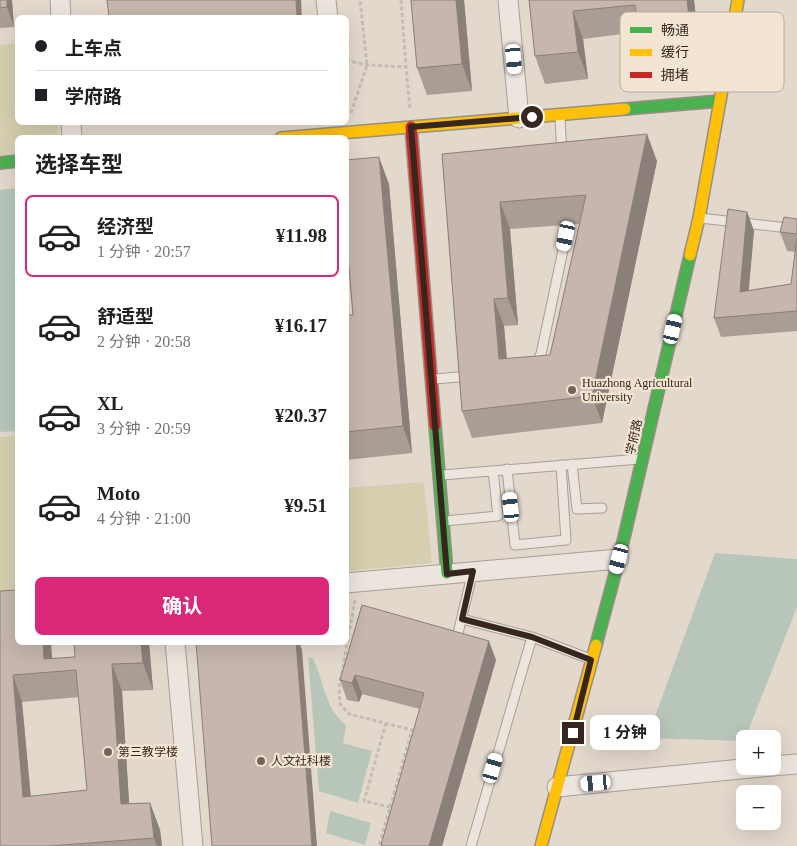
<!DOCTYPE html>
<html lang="zh">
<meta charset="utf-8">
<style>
body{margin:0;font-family:"Times New Roman","Noto Sans SC",serif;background:#f6f6f6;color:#202124;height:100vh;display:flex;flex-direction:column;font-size:19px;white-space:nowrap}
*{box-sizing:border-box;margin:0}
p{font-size:16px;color:#757577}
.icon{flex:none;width:28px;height:28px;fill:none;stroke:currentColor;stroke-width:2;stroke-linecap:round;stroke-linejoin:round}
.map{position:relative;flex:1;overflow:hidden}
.details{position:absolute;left:15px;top:135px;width:334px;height:510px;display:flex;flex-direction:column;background:#fff;border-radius:8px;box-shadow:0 5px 20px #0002}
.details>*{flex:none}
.top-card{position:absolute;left:15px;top:15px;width:334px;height:110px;border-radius:8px;box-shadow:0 5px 20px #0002;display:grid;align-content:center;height:110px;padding:0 20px;background:#fff}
.buttons{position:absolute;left:736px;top:730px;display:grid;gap:10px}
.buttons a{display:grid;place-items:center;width:45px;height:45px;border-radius:8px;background:#fff;box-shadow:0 5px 20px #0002;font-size:25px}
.end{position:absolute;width:22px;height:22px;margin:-11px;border:6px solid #36261e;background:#fff;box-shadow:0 0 0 2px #fff}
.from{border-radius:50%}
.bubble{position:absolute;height:35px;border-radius:8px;background:#fff;box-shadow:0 5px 20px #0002;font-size:16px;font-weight:700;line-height:35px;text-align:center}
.car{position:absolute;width:15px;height:30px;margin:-15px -8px;border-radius:6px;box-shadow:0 0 4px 1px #0007;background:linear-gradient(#fff 24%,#345 0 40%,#fff 0 76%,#345 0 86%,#fff 0)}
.top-card b{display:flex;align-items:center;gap:18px;height:48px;font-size:19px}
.top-card b+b{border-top:1px solid #e0e0e0}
.top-card i{width:12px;height:12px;background:#202124}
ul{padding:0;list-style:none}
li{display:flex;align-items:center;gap:15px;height:82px;margin:0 10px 8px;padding:0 10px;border:2px solid transparent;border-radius:8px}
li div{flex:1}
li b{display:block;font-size:19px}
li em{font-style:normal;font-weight:700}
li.current{border-color:#db2777}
li>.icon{width:45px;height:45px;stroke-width:1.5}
h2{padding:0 20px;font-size:22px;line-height:60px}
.button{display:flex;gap:10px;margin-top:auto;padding:10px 20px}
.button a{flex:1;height:58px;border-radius:8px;background:#db2777;color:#fff;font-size:20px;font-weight:700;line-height:58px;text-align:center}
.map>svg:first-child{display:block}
.green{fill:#d5cfaf}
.water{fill:#b8c6ba}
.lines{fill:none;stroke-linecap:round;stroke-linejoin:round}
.lane-casing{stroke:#a89e96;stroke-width:11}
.street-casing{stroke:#a89e96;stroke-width:21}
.fast-casing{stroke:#988e86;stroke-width:14}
.slow-casing{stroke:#988e86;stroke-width:14}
.jam-casing{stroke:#988e86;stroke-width:14}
.path{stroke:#c4bcb5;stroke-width:3;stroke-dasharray:4 2.5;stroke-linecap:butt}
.lane{stroke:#ece5de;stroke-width:9}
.street{stroke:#ece5de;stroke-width:19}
.fast{stroke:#4caf50;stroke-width:11}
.slow{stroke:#ffc107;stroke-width:11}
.jam{stroke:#c62828;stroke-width:11}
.wall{fill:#aa9d95;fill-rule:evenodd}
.shaded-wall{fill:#8b7f79}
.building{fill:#c6b6ad;stroke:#8b7f79;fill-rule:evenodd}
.route{stroke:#36261e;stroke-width:6}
.poi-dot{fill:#73645b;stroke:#f4e5d3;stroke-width:2}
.labels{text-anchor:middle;stroke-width:4.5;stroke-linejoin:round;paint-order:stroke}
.poi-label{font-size:12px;fill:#36261e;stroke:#f4e5d3;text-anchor:start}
.street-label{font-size:12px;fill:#36261e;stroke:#f4e5d3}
.key{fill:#f4e5d3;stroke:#bbac9d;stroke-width:1}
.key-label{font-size:14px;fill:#36261e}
</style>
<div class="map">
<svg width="797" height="846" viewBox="0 0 797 846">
<rect width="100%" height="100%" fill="#e3d8cc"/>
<path class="green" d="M17 43 18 122 58 123 59 137 18 138 17 155 0 157V45Z
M17 436V604L0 605V437Z
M424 482 432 563 346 571V488Z"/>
<path class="water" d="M17 188V431L0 432V190Z
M715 553 797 559V607L744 741 647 738Z
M308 657 313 658C321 675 324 695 333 711 336 716 342 721 346 726L343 743 372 751 358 803 319 791Z
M330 811 371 823 365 845 326 833Z"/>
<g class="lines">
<defs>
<path id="lane" d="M560 117 562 154
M700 218 797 229
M535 365 541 354 566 236 565 215
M434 379 471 376
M572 464 577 509 602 508
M507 469 515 545 566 540 561 465
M442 475 640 459
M445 521 498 516 493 471
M462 619 532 637 590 659
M457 637 473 571
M471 846 532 637"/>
<path id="street" d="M60 0 61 18
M326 0 328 18
M508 0 519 118
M71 122 72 138
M346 583 619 559
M175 642 193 846
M772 766 797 764
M557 787 772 766"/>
<path id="fast" d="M625 109 720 101
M0 163 18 161
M435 425 447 573
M596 645 619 559 690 255"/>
<path id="slow" d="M281 138 625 109
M690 255 699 218 738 0
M541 846 596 645"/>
<path id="jam" d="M411 127 435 425"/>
</defs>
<use href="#lane" class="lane-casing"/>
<use href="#street" class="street-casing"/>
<use href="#fast" class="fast-casing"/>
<use href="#slow" class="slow-casing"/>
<use href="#jam" class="jam-casing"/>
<path class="path" d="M401 0 406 67
M346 60 367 65 406 67 410 108
M351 113 367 65 360 0
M355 600 339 688 340 704 349 714 412 730 379 846
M386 723 364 801 390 807"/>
<use href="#lane" class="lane"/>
<use href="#street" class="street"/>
<use href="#fast" class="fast"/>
<use href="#slow" class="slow"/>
<use href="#jam" class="jam"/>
</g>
<path class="wall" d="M0 0H12L14 27 0 28Z
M411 0H464L472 91 427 95 417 68Z
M529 0H694L702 71 650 76 640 49 638 32 583 39 588 79 545 84 535 56Z
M442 154 657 161 602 423 472 438 462 411ZM580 224 550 355 507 359 504 326 518 325 510 229Z
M346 160 389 184 412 453 346 460V315H353L347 243H346Z
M747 212 754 231 748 290 791 284 795 252 787 251 780 232 797 219V331L721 337 714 318Z
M0 591 52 659 75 657 149 642 153 690 122 691 129 804 150 803 160 830 162 846H0ZM79 697 87 790 31 796 22 702Z
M362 605 496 660 442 846H381V845L420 709 362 694 359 702 347 700 340 680Z"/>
<path class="shaded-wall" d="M7 0H12L14 27 7 7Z
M296 0H301L302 18H297Z
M456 0H464L472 91 462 64Z
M687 0H694L702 71 692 43Z
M573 11 583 39 588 79 578 52Z
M647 134 657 161 602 423 592 396Z
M379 157 389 184 412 453 403 426Z
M500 202 510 229 518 325 508 298Z
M747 212 754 231 747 311 740 292Z
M494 299 504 326 509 386 499 359Z
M489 641 496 660 442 846H429Z
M43 642H51L53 672 44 659Z
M141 642H149L153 690 143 663Z
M296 642H299L302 650 317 846H312Z
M112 664 122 691 131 832 121 804Z
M13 675 22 702 33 824 23 797Z
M355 675 362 694 359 702 352 683Z
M150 803 160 830 162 846H157L154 838Z"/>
<path class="building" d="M0 0H7V7L0 8Z
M107 0H296L297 18H109Z
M411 0H456L462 64 417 68Z
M529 0H687L692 43 640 49 635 5 573 11 578 52 535 56Z
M647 134 592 396 462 411 442 154ZM586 195 550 355 499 359 494 299 508 298 500 202Z
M379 157 403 426 346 432V315H353L346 233V160Z
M728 209 747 212 740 292 791 284 797 238V311L714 318Z
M784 217 797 219V234L780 232Z
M18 590V642H43L44 659 75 657 74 642H141L143 663 112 664 121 804 150 803 154 838 50 846H0V591ZM76 670 87 790 23 797 13 675Z
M362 605 489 641 429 846H383L381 845 424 693 355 675 352 683 340 680Z
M196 642H296L312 846H212Z"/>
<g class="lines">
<path class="route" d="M532 117 411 127 447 574 473 571 462 619 532 637 591 660 573 733"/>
</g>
<g class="poi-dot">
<circle cx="572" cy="390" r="5"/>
<circle cx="108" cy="752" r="5"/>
<circle cx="261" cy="761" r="5"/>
</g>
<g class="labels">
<g class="poi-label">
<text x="582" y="387">Huazhong Agricultural<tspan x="582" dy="14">University</tspan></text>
<text x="118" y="756">第三教学楼</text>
<text x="271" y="765">人文社科楼</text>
</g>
<g class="street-label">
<text transform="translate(634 437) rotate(-77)" y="4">学府路</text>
</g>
</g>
<rect x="620" y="12" width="164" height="80" rx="8" class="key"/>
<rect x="630" y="27" width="22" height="6" fill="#4caf50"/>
<rect x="630" y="49" width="22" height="7" fill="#ffc107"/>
<rect x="630" y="72" width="22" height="6" fill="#c62828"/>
<g class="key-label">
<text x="661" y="35">畅通</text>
<text x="661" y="57">缓行</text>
<text x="661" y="80">拥堵</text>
</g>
</svg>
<div class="buttons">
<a>+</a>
<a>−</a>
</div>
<i class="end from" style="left:532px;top:117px"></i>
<i class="end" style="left:573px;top:733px"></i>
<div class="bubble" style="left:590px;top:715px;width:70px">1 分钟</div>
<i class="car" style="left:514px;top:59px;rotate:175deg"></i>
<i class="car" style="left:566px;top:236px;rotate:192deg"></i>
<i class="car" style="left:673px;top:329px;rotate:13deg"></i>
<i class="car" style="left:511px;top:507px;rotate:354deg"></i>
<i class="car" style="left:619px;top:559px;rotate:195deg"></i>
<i class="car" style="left:493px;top:768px;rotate:16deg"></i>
<i class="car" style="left:596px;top:783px;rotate:265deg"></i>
<div class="top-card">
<b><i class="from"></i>上车点</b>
<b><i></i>学府路</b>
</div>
<section class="details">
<h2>选择车型</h2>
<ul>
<li class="current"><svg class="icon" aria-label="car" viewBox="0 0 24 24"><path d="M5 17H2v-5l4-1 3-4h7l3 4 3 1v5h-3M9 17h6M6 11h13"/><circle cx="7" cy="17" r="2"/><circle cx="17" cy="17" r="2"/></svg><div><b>经济型</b><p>1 分钟 · 20:57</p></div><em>¥11.98</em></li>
<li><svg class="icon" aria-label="car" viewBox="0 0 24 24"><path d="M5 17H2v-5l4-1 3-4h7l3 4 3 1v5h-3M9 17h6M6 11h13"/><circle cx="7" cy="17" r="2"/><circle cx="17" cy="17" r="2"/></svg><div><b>舒适型</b><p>2 分钟 · 20:58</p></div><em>¥16.17</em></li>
<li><svg class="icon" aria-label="car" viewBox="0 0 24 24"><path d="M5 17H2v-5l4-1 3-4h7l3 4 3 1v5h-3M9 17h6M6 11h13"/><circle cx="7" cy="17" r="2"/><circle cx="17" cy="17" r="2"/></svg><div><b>XL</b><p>3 分钟 · 20:59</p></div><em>¥20.37</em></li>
<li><svg class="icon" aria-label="car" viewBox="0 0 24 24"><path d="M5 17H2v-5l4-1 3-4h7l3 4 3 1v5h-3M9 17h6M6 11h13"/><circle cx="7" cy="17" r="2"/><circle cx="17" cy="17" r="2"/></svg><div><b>Moto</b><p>4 分钟 · 21:00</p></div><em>¥9.51</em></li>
</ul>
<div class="button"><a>确认</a></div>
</section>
</div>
